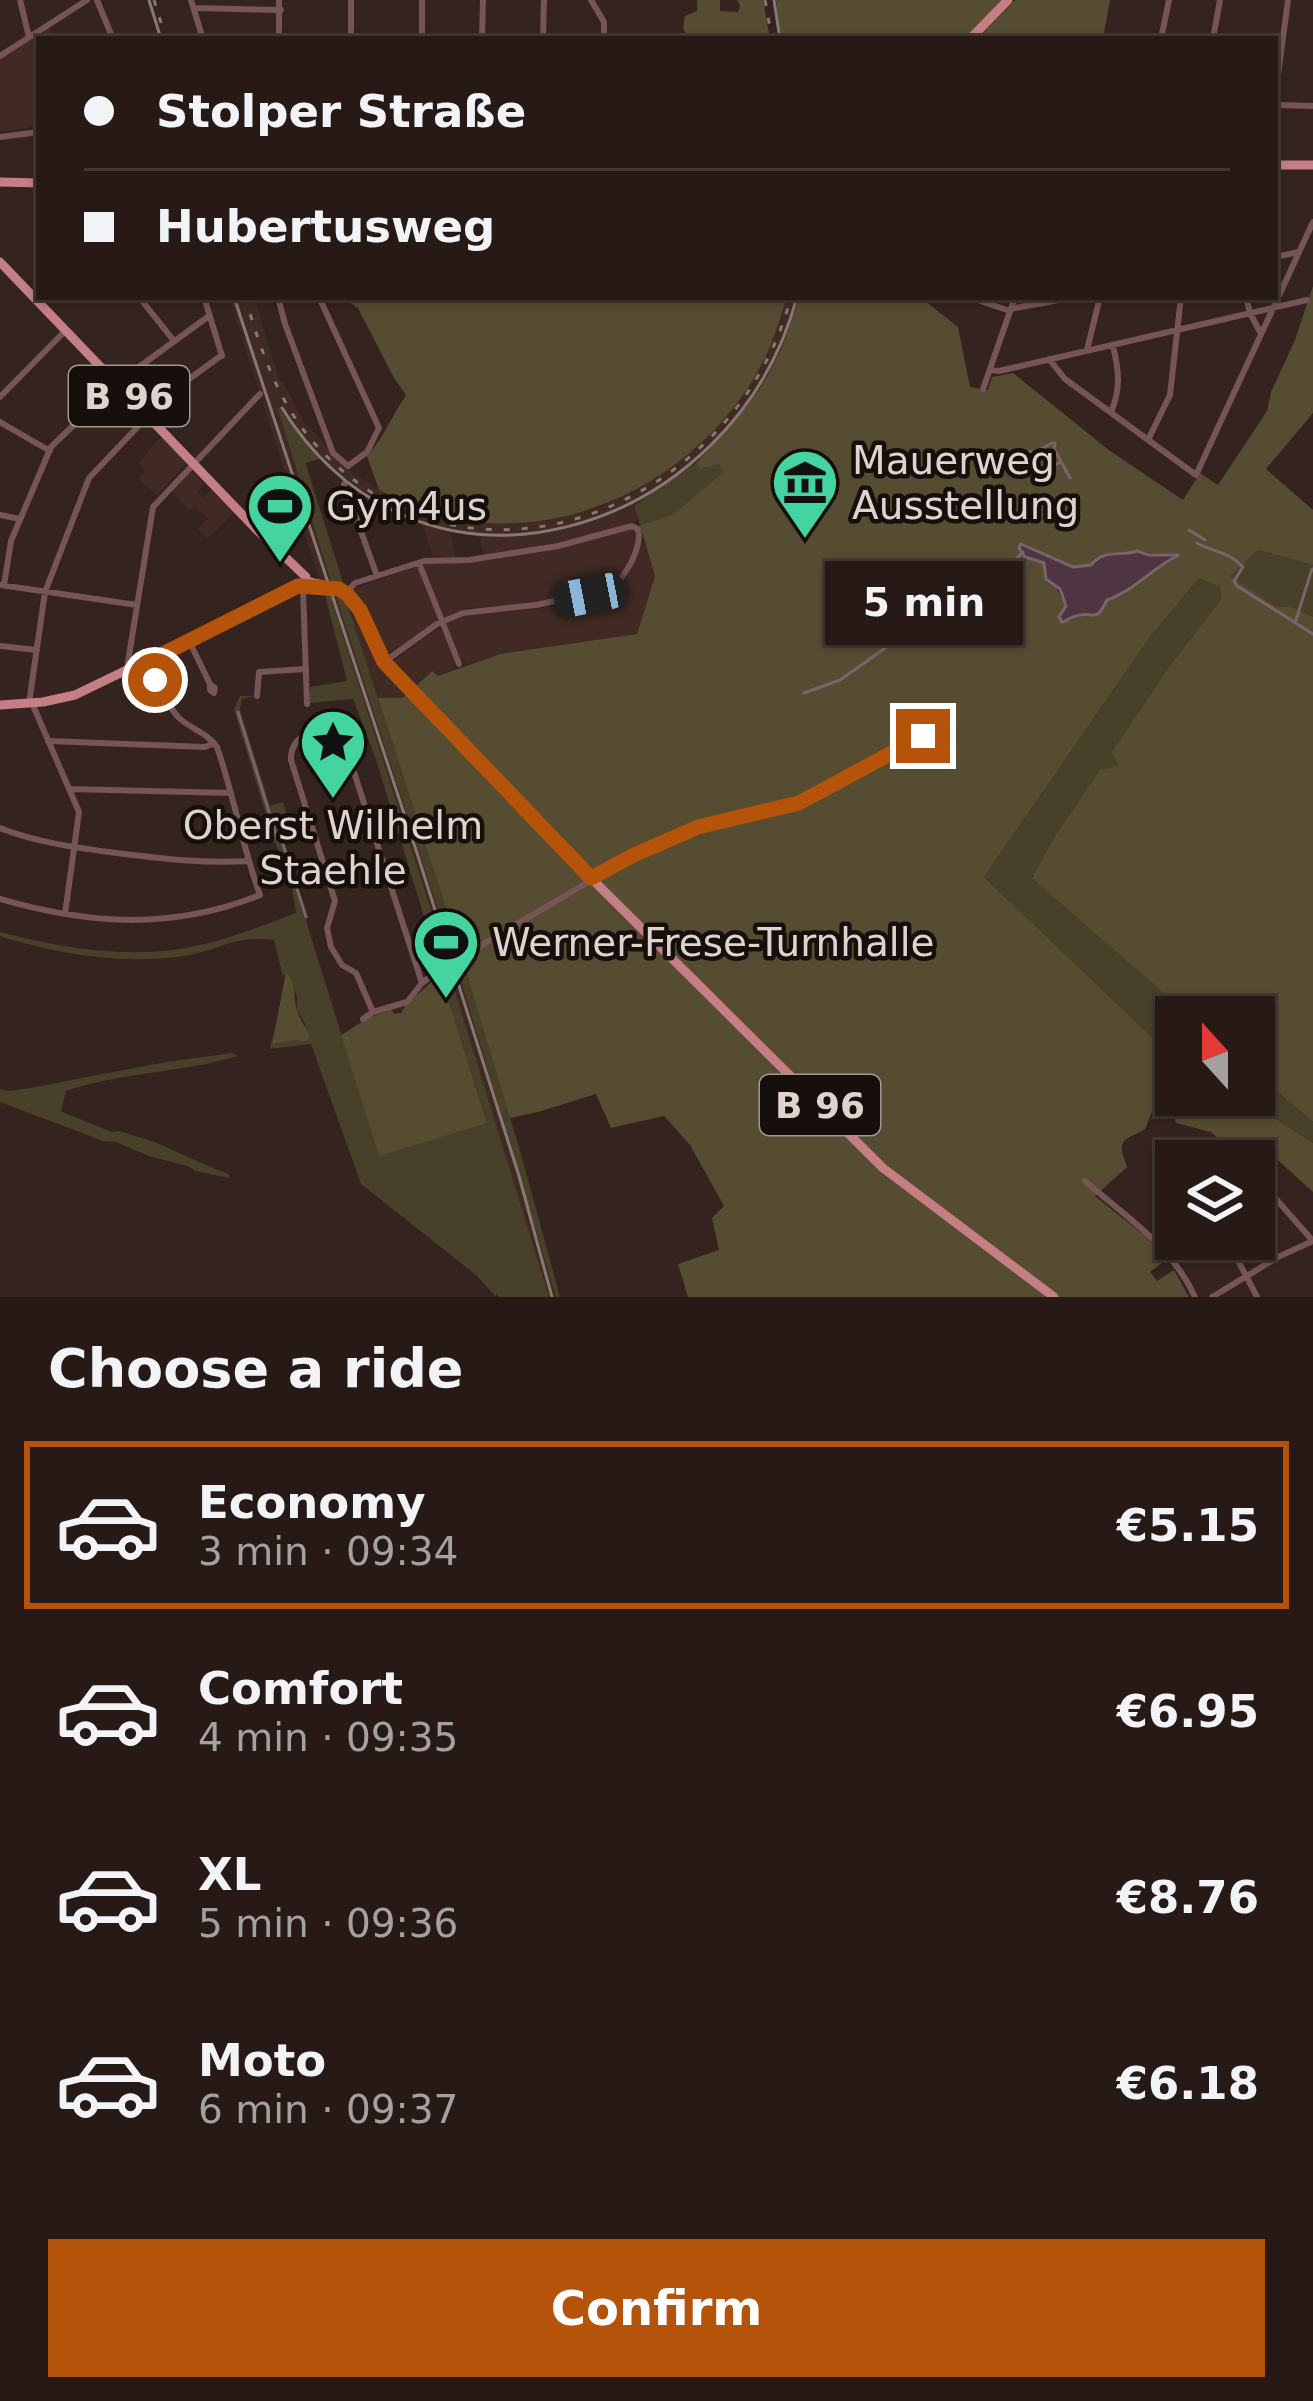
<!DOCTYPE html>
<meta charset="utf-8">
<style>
body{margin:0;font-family:"DejaVu Sans",sans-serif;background:#332723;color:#f1f3f6;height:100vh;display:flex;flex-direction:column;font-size:45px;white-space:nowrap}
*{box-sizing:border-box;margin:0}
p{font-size:39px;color:#a4a1a1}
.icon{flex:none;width:66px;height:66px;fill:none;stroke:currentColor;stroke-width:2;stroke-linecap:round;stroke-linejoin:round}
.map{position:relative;height:1297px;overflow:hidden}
.drawer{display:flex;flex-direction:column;background:#271a16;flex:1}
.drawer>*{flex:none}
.guide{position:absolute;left:36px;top:36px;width:1242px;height:264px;border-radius:0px;box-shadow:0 3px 9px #0004,0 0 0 3px #433835;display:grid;align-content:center;height:264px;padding:0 48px;background:#271a16}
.needle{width:78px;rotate:339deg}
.tools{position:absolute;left:1155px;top:996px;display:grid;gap:24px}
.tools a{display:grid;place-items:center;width:120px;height:120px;border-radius:0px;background:#271a16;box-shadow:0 3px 9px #0004,0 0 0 3px #433835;font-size:60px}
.end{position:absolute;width:54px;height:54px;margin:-27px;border:15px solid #b45309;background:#fff;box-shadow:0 0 0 6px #fff}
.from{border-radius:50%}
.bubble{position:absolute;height:84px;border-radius:0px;background:#271a16;box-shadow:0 3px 9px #0004,0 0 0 3px #433835;font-size:39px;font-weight:800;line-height:84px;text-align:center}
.car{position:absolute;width:36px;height:72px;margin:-36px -18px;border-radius:15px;box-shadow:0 0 9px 3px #0007;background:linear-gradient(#222 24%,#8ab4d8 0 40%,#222 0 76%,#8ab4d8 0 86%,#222 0)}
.guide b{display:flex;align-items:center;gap:42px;height:114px;font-size:45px}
.guide b+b{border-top:3px solid #433835}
.guide i{width:30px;height:30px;background:#f1f3f6}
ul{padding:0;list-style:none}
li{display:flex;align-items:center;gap:36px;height:168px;margin:0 24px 18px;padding:0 24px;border:6px solid transparent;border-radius:0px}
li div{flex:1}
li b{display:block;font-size:45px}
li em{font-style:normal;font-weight:800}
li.current{border-color:#b45309}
li>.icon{width:108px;height:108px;stroke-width:1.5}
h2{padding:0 48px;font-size:54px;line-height:144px}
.primary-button{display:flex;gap:24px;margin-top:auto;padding:24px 48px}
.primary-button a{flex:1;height:138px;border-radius:0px;background:#b45309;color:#fff;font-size:48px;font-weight:800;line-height:138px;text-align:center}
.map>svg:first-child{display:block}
.built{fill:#412a23}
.green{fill:#494029}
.forest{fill:#564c32;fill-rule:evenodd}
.water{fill:#4f3541;stroke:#7a646c;stroke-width:3}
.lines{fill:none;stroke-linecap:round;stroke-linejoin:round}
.stream{stroke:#7a646c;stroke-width:3}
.minor{stroke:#765457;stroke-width:6}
.major{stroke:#c47e84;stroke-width:9}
.tram{stroke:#867874;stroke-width:3}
.rail{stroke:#867874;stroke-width:3;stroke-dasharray:6 12;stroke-linecap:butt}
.route{stroke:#b45309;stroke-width:15}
.labels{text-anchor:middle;stroke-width:9;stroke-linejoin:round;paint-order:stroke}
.shield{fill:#160f0c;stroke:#a29894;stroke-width:3}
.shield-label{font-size:36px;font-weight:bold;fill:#ded3cf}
.poi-label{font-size:39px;fill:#ded3cf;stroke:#160f0c;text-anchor:start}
</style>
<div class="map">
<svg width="1313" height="1297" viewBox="0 0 1313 1297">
<rect width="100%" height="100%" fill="#34231e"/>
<path class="built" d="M49 28 56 39H39V126L0 132V59Z
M229 297H254L279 379 283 382 304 422 348 469 379 490 432 514 482 523 515 524 546 521 597 508 642 486 671 467 716 428 737 404 765 357 787 297H799L788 334 776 362 744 413 690 468 634 506 638 520 620 527 565 541 483 555 480 537 450 532 456 558 433 556 422 524 385 509 362 495 319 459 306 462 343 582 337 583 320 581Z
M162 436 187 463 157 496 138 478 145 470 138 463Z
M191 470 204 484 197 493 203 498 211 490 234 513 207 539 198 529 209 518 195 509H188L171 491Z
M630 529 636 531 638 540 619 578 610 587 581 594 521 605 465 608 445 617 441 615 423 567 426 564 561 548Z
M644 541 655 576 637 634 500 654 465 665 466 661 460 658 445 626 447 623 465 616 536 609 584 602 606 595 624 582Z
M415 567 419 569 437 618 436 622 392 652 385 654 354 589Z
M329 592 335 594 369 698 377 697 348 606 351 605 378 661 409 695 401 698H380L461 955 439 969 431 943 428 942 429 933 377 763 353 698 362 697Z
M437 629H441L455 660 453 667 457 668 437 676 432 671 414 688 393 664 394 661Z
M463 960 522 1155 560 1297H540L440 974Z"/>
<path class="green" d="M277 406 319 459 305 463 343 582H331Z
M696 463 700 469 719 464 724 473 672 515 640 525 634 506Z
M1258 550 1313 565V617L1290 606 1277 607 1229 576Z
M1199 578 1220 587 1221 599 1172 663 1120 766 1032 877 1191 1017H1176V1060L984 877 1150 637Z
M329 592 448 963 439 969 431 943 428 942 429 933 375 756 353 699 310 703V687L347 681 325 595Z
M335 594 343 597 351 605 348 606 461 955 454 959Z
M240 696H254L242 699 240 710 270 806 283 802 295 839 282 844 379 1155 487 1122 440 974 448 969 549 1297H499L496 1293V1297L476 1275 361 1184 311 1044 270 1049 274 1028 272 1043 294 1040 304 1042 305 1024 297 1010V997L286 973 283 977 274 940C233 935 219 951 184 956 124 965 56 954 0 936V932C56 947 121 958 179 949 219 943 259 927 296 913L291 881 275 842 247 837 246 833 273 837 234 710Z
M463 960 523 1162 560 1297H556L456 964Z
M232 1053 238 1056C182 1073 121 1072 66 1091L61 1111 67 1114 112 1132 119 1131C135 1136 151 1140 166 1147 187 1156 208 1167 229 1174V1178L195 1171 190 1167 149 1156 116 1142 103 1141 0 1102V1089L8 1091 30 1088 166 1062Z
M1254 1072 1313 1122V1143L1266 1113 1226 1108 1213 1095H1254Z"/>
<path class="forest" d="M697 0H720V11L738 12 740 6 737 0H763L770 39H689L683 28 685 16 697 11Z
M776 0H1003L965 39H781Z
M1015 0H1110L1103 39H977Z
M1313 286V413L1266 469 1313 510V565L1258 550 1230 576 1277 607 1290 606 1313 617V1122L1254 1072V1017H1191L1032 878 1056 835 1100 770 1119 766 1112 752 1172 663 1221 599 1220 587 1199 578 1150 637 984 877 1176 1060V1095H1213L1226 1108 1266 1113 1313 1143V1192L1270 1153 1254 1168V1161H1245L1211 1132 1176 1123 1174 1114 1155 1104 1145 1129C1123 1142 1116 1137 1127 1167L1095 1196 1145 1236 1167 1259 1150 1272 1157 1281 1174 1270 1189 1297H688L678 1264 719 1250 712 1218 724 1206 690 1145 664 1116 611 1128 596 1094 538 1112 510 1118 463 961 378 698H401L416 691 414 688 432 671 438 676 500 654 637 634 655 576 640 525 672 515 723 473 719 464 700 469 696 463C751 405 777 376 799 297H920L958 327 970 387 988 390 992 377 1013 373 1110 451 1183 500 1200 473 1218 485 1267 411 1271 392 1295 340ZM1024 544 1073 567 1091 565C1100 554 1116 549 1130 554L1134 551 1177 556C1148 569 1136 590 1106 600L1104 604 1069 621C1065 597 1052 585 1044 563L1025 557 1019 549Z
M342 297H787C780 318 774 339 765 358 714 461 599 531 485 523 446 520 413 507 379 490L367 456C384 437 392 416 406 395L394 378 358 308Z
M286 972C297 985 293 995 297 1010 299 1019 307 1028 310 1038L304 1042 294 1040 272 1044Z
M440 974 487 1123 379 1156 341 1035 370 1017 391 1010 395 1014 401 1013 405 1006Z"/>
<path class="water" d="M1021 544 1073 567 1091 565C1105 548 1122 557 1137 551L1149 555H1179C1153 567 1134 591 1107 600 1095 625 1094 610 1076 616 1071 617 1067 621 1062 622L1059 617 1066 606 1060 589 1046 579 1044 563 1025 557 1019 548Z"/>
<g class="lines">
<path class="stream" d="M1055 443 1054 449 1070 478
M1005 457 1039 450 1052 443
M1035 475 1061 462
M1189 530 1205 540
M1197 543C1213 552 1230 552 1243 567L1234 581 1237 586 1313 634
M1017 558 1023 552
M925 622C954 609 973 580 1001 565
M1295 623 1312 569
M804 693 840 680 918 625
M238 712 278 841
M283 844 306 917"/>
<path class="minor" d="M20 0 29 37
M97 0 113 39
M191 0 203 39
M279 0V39
M591 0 604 22V39
M194 8 281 10
M351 39V0
M422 39V0
M482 39 483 0
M543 39 544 0
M1161 39 1169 0
M1213 39 1220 0
M0 56 87 0
M1275 98 1288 0
M1275 105 1313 106
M0 137 39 132
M1275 257 1299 252
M139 297 174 341
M204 297 222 356
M278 297 285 324 333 453 348 466 367 452 379 428 319 297
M969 297 1010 311
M1246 297 1250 313 1260 332
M1010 309 1075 297
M1087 350 1100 297
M1049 359 1065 379 1196 475 1313 222
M990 370 999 371 1307 300
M983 389 1015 297
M0 397 66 330
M144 412 222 355
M1111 412C1121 389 1119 370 1113 346
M0 422 50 451
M1149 438 1170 395 1181 297
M344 484 377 576
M0 515 20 519
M419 563 459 664
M0 585 137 605
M4 585 11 541 51 447 117 383 209 316
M303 589 307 704
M346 593 355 583 424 561 469 560 558 546 632 526 638 529C643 547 625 577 611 589L536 605 463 613 437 624 384 662
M189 641 210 684V690L214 693 215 688 210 684
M0 646 37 650
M143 664 149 676 150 688 154 690 160 687
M127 668 153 507 260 394
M257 696 259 672 306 669
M29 703 45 592 89 478 148 416
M32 703 79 812 65 914
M48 741 205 747 214 743
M69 789 231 793
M0 828C36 842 72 847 109 852 156 858 202 864 249 861
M0 899C89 925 174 930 260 895 243 849 234 796 217 747 207 732 190 729 178 717 166 704 163 686 149 676
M373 1012 356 973 342 965 331 947 327 928 335 901 291 760C290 738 309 732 328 729L343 738 422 983
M363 1019 373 1012 407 1002 422 983 438 971 634 855 698 827 799 803 932 731
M1254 1174 1313 1241
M1085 1181C1126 1217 1172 1246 1195 1297
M1227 1239 1257 1297
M1212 1297 1280 1256 1313 1241"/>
<path class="major" d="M970 39 1008 0
M1275 165H1313
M0 182 39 183
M0 262 255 528 306 577
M311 582C320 585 330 585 340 589 368 603 369 641 387 664L591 878 883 1168 1054 1297
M0 705 43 702 75 695 300 586"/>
<path class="tram" d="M149 0 161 39
M774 0 780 39
M234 297 417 853 519 1176 552 1297
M282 408C425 635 734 533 797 297"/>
<path class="rail" d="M154 0 166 39
M765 0 772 39
M245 297C261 350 277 401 315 444 472 619 737 504 791 297"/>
</g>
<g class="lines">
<path class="route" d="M155 680 149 676 143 664 298 586 339 589 347 594 360 610 384 662 591 878 634 855 698 827 799 803 923 736"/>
</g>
<defs>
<symbol id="museum-pin" viewBox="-11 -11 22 30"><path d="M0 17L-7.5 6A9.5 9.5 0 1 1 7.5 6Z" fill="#43d4a0" stroke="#160f0c"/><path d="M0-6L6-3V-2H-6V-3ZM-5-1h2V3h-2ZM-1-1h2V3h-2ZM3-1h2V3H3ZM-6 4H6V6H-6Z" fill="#111"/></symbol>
<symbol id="stadium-pin" viewBox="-11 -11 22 30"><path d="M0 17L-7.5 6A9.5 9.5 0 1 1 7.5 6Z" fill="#43d4a0" stroke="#160f0c"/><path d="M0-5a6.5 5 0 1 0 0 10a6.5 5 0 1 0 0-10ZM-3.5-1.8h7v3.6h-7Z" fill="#111"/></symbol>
<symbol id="sight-pin" viewBox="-11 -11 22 30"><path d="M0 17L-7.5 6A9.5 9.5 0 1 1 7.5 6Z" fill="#43d4a0" stroke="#160f0c"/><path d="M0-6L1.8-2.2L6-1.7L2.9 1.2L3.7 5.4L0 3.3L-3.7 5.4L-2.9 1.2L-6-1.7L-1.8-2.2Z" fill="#111"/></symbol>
</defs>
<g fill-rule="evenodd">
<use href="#museum-pin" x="767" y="444" width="76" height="104"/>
<use href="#stadium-pin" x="242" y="468" width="76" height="104"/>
<use href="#sight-pin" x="295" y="704" width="76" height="104"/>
<use href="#stadium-pin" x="408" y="904" width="76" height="104"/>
</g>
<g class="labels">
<g class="shield">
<rect x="69" y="366" width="120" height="60" rx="9"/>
<rect x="760" y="1075" width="120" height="60" rx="9"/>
</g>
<g class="shield-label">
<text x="129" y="409">B 96</text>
<text x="820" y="1118">B 96</text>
</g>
<g class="poi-label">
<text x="852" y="474">Mauerweg<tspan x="852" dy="45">Ausstellung</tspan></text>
<text x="326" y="520">Gym4us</text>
<text x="333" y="839" text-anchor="middle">Oberst Wilhelm<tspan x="333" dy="45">Staehle</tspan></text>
<text x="492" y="956">Werner-Frese-Turnhalle</text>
</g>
</g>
</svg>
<div class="tools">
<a><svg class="needle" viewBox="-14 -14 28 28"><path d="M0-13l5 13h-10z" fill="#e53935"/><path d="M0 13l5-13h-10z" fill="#a4a1a1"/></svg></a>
<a><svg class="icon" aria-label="layers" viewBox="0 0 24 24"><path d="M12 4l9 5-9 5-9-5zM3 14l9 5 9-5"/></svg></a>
</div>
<i class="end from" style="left:155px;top:680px"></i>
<i class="end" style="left:923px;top:736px"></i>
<div class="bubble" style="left:825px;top:561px;width:198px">5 min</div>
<i class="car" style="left:590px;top:595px;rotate:259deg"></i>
<div class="guide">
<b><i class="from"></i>Stolper Straße</b>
<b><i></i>Hubertusweg</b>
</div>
</div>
<section class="drawer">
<h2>Choose a ride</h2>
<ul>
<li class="current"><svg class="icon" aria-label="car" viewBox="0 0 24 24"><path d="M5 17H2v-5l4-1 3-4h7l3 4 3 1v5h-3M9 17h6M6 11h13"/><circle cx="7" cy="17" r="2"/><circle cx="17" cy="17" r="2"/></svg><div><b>Economy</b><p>3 min · 09:34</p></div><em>€5.15</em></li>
<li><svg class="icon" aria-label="car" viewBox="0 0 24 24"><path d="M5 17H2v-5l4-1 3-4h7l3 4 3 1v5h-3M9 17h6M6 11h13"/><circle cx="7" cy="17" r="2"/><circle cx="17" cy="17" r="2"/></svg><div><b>Comfort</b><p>4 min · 09:35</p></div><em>€6.95</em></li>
<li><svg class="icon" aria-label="car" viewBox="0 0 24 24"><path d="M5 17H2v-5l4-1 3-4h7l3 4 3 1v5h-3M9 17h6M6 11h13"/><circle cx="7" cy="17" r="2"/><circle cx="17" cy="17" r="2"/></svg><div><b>XL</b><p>5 min · 09:36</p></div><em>€8.76</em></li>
<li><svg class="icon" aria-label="car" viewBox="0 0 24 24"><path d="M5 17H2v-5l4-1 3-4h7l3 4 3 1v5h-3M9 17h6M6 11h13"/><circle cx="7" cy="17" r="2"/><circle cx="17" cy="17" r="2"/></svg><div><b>Moto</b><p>6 min · 09:37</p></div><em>€6.18</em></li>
</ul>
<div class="primary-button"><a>Confirm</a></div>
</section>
